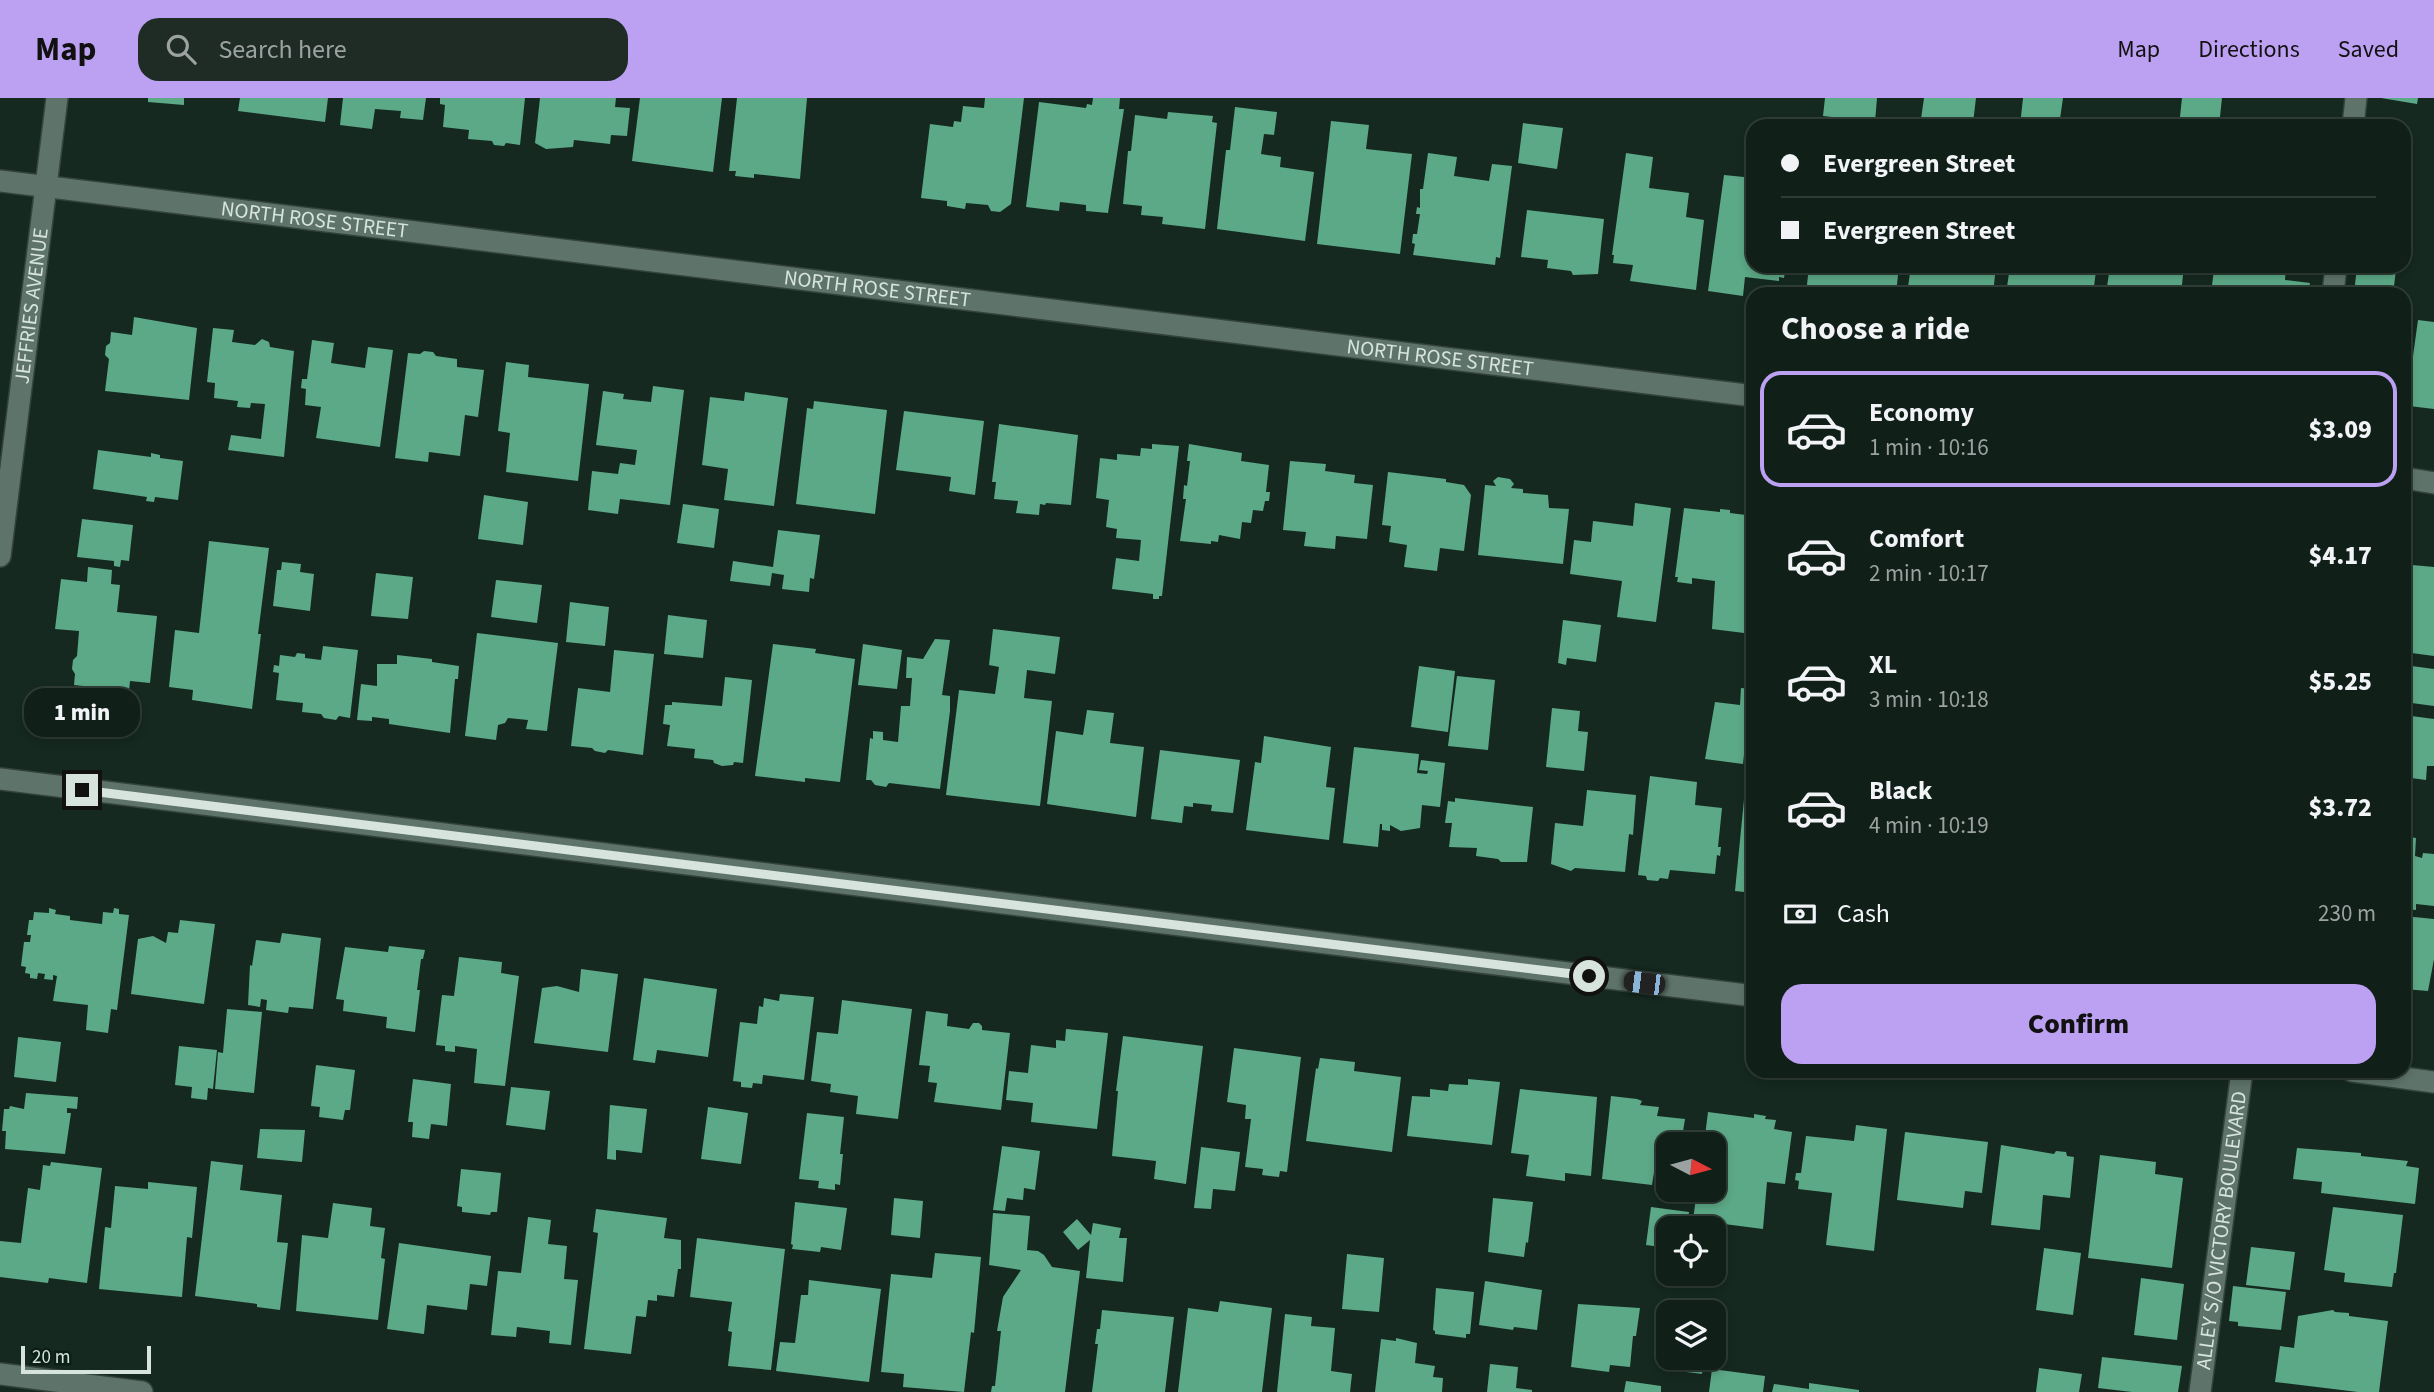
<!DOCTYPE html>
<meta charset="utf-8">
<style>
body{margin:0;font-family:"Source Sans 3",sans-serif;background:#1e2c25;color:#f1f3f6;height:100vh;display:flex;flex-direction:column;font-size:26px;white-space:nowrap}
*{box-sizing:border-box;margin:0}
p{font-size:23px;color:#9ca2a2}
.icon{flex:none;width:38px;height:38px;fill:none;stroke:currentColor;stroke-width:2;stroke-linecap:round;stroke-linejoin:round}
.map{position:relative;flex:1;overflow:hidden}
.drawer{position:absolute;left:1746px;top:189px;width:665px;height:791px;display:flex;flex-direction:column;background:#101f18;border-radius:21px;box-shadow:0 4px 10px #0003,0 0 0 2px #303d37}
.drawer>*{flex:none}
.banner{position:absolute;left:1746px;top:21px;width:665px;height:154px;border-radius:21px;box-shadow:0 4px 10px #0003,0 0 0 2px #303d37;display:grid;align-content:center;height:154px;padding:0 35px;background:#101f18}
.needle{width:46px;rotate:96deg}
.buttons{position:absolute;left:1656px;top:1034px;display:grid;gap:14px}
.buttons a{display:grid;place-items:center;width:70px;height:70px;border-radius:14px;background:#101f18;box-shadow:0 4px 10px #0003,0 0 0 2px #303d37;font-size:35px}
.scale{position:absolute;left:21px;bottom:18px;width:130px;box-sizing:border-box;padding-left:7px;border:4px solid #d7e3dd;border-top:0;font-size:19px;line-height:24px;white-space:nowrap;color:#d7e3dd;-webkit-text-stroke:5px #0b1f16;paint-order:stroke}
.end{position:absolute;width:32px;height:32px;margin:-16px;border:9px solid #d7e3dd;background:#111;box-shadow:0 0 0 4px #111}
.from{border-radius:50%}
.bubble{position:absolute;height:49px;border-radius:21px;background:#101f18;box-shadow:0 4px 10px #0003,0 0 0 2px #303d37;font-size:23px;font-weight:800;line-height:49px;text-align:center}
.car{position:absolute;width:21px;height:42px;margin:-21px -10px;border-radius:9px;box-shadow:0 0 5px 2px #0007;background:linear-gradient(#222 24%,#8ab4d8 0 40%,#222 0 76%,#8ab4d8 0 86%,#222 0)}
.banner b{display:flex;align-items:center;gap:24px;height:66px;font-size:26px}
.banner b+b{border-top:2px solid #303d37}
.banner i{width:18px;height:18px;background:#f1f3f6}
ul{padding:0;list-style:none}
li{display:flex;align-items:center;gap:21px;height:116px;margin:0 14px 10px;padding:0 21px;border:4px solid transparent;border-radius:21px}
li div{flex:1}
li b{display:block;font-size:26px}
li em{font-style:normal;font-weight:800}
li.selected{border-color:#bca0f2}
li>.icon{width:63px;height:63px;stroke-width:1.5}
h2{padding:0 35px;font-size:32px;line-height:84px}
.pay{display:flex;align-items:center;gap:18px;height:77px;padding:0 35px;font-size:26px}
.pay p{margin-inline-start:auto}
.primary-button{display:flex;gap:14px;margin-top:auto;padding:14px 35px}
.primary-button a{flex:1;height:80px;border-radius:21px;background:#bca0f2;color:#111;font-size:28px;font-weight:800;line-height:80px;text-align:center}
header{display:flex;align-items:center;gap:42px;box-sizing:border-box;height:98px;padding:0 35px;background:#bca0f2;color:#111}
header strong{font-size:33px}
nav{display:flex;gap:38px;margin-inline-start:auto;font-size:24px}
.search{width:490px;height:63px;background:#1e2c25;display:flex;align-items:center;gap:18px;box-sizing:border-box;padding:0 24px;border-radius:21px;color:#9ca2a2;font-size:26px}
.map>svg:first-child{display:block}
.building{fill:#5ca987}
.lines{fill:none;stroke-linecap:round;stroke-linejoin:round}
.minor-casing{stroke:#34433c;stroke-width:24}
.minor{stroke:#5e746a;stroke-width:21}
.route{stroke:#d7e3dd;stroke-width:9}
.labels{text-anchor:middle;stroke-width:7;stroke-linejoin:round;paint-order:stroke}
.street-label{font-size:21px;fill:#d7e3dd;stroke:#0b1f16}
</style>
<header>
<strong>Map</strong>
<div class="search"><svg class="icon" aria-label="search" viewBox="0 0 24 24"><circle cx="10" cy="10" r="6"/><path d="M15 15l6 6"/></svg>Search here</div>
<nav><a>Map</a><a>Directions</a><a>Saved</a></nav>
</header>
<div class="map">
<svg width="2434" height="1294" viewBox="0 0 2434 1294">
<rect width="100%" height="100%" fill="#152920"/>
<path class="building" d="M148 0H184V7L148 4Z
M240 0H328L325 24 238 13Z
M343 0H426L423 22 400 20 401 13 375 11 372 31 340 27Z
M440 0H525L520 47 506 45 504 48 494 47 492 43 468 41 469 32 443 29 445 7 440 6Z
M540 0H616L615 9 630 10 627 38 611 37 610 46 574 42 573 49 546 51 535 45Z
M640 0H722L713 74 632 63Z
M737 0H807L800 81 754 76V80L735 78 736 73H729Z
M985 0H1024L1011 106 1000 114 991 113 988 107 966 105 965 111 947 108V103L921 100 930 26 953 29 954 23 961 24 963 8 984 10Z
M1093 0H1120L1119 11H1124L1108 115 1086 113V107L1060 104 1059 113 1026 109 1039 4 1086 10 1087 6 1092 7Z
M1825 0H1877L1875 24 1823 18Z
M1924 0H1976L1973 25 1959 23V28H1920Z
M2023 0H2063L2059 28H2020Z
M2182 0H2222L2219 28H2179Z
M2381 0H2418L2417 6Z
M1235 9 1277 14 1274 37 1264 36 1261 56 1281 59 1280 69 1314 74 1305 143 1217 131 1226 52H1230Z
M1168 14 1213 18 1212 24 1217 25 1205 131 1162 126 1163 119 1141 117 1142 108 1123 106 1128 53H1131L1135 17 1167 21Z
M2297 22 2331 26V28H2296Z
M1331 23 1369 27 1366 51 1412 56 1400 156 1317 146Z
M1523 25 1563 30 1557 71 1518 65Z
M1428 55 1457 59 1454 78 1489 83 1492 66 1512 68 1500 160 1496 159 1495 167 1413 157 1415 146 1412 145 1413 136H1417L1420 116H1416L1417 109 1420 110V91H1423Z
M1626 55 1653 59 1649 90 1689 95 1686 119 1704 122 1696 192 1630 183 1633 167 1613 165 1614 157H1612Z
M1724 77 1754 80V168H1786L1784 180 1779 179V183L1745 179 1743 198 1708 193Z
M1527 112 1604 121 1598 176 1573 177 1571 173 1547 170 1548 162 1521 159Z
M1809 168H1899L1896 196H1806Z
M1911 168H1996L1993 196H1907Z
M2010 168H2088L2087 171 2096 173 2093 196H2006Z
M2110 168H2184L2181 196H2106Z
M2243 168H2286L2285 182 2310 185 2308 196H2211L2214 171 2242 174Z
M2357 168 2396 172 2393 196H2354Z
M134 219 197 230 189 302 105 293 109 261 105 257 106 248 110 245 111 234 132 237Z
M2418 222 2434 224V311L2409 308 2412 281H2407L2411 258H2413Z
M213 230 234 232 232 244 255 247 262 241 269 244 270 249 294 253 284 359 228 352 231 337 261 341 265 306 251 305 250 310 237 309 238 303 214 300 215 285 207 284Z
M312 242 334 245 331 265 365 270 368 249 393 252 380 349 316 340 321 309 305 307 306 291 301 290 302 281H307Z
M424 253 433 254 436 258 457 261V269L484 272 478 319 465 317 460 358 429 354 428 364 395 360 408 255 420 256Z
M506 264 529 267 528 279 589 286 578 383 506 374 510 335 498 333Z
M653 288 684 292 670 407 620 401 618 416 588 412 592 373 618 376 620 365 635 367 637 352 596 347 603 293 624 296 623 301 651 304Z
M745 294 788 300 774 408 724 402 728 371 702 367 710 299 744 303Z
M814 303 887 312 875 416 796 406 807 310 813 311Z
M904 313 984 323 975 397 949 393 951 379 896 372Z
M999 326 1078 337 1071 407 1046 405 1045 407 1040 406 1039 417 1016 415 1018 403 994 401 996 384H992Z
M1152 346 1179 348 1162 498H1159V501H1153V496L1112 491 1116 460 1139 463 1141 442 1116 440 1117 431 1106 429 1109 402 1096 400 1100 360 1117 362V356L1140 358 1141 350 1152 351Z
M1189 346 1242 355 1241 363 1269 367 1266 394H1270L1269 403H1265L1263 413 1253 412 1251 425 1242 424 1240 441 1219 437 1218 444 1211 443V446L1180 443 1186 401H1183L1184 387 1187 388 1190 363H1187Z
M98 352 151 359V355L160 357V360L183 363 178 402 155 399 154 404 146 403 147 399 93 391Z
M1290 363 1326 366 1325 373 1355 377 1354 385 1373 387 1367 441 1336 438 1335 451 1304 448 1306 434 1283 432Z
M1388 374 1446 381V384L1464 387 1471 397 1464 453 1440 450 1437 473 1404 469 1407 447 1389 444 1391 428 1382 427Z
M1498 379 1510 381 1514 386 1511 390 1523 391V395L1548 397 1549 410 1569 411 1563 466 1478 457 1485 387 1496 388 1493 383Z
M484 397 528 404 523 447 478 441Z
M1635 405 1671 410 1656 524 1617 519 1622 483 1570 476 1574 442 1591 444 1593 423 1633 428Z
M683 406 719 411 714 450 677 445Z
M1684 410 1720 414V411L1730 412V415L1754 418 1752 536 1712 531 1715 483 1692 480V486L1677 484 1678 479H1675Z
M82 421 133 427 129 463 121 462 120 469 114 468V463L77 459Z
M778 432 820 437 814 481 810 480 809 494 782 491 784 477 772 475 770 488 730 483 733 463 773 469Z
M209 443 269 450 258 536H261L252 611 192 602 193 592 169 589 175 532 199 535Z
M282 464 301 466 300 474 314 476 310 513 273 508 277 472H281Z
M2412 467 2434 469V558L2404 554V507H2407Z
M88 469 112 472 111 486 120 487 117 514 157 518 150 585 130 583 129 593 74 587 75 576 72 571 73 562 77 558 79 533 55 531 61 481 87 484Z
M376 475 413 479 408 521 371 518Z
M496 482 542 487 537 525 491 519Z
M570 504 609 509 605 548 566 544Z
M668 517 707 522 703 560 664 556Z
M1563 522 1601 527 1596 564 1567 560 1566 567 1558 565Z
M993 531 1060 539 1055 576 1027 572 1024 600 1052 603 1040 708 946 697 959 592 995 596 999 569 989 567Z
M477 535 558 545 547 633 526 631 528 622 508 620 505 625 498 627 496 642 465 638Z
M935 541 950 542 942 597 950 598V613L940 691 889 685 886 689 875 687 871 682H866L870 640 873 641V633L883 634V642L898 644 901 608H910L912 580H906L907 559 923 561Z
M773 546 816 551 815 555 855 561 840 684 805 680V684L755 678Z
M863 546 902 552 897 591 858 587Z
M323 548 358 552 350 620 339 618 336 622 324 620 321 616 302 614 303 605 276 602 279 575 273 574 274 567 279 568 280 557 295 559 297 555 305 556V560L321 562Z
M614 552 654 556 643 657 608 652 605 655 595 653 592 650 571 648 578 590 610 594Z
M397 557 432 561V564L459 568 458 581H455L450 635 389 626V621L372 619V623L357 622 361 586 377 588V566H397Z
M2404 567 2434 571V608L2404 604Z
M1419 568 1455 573 1448 634 1411 629Z
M1457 578 1495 582 1488 652 1448 648Z
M725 579 752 582 743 665 734 664 733 667 722 668 714 665 713 662 694 660 695 651 667 648 670 627 663 626 665 607H672V604L722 608Z
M1741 590 1754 591V609L1749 608 1743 666 1705 661 1715 604 1740 607Z
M1552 610 1580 613 1578 633 1588 634 1584 673 1546 669Z
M1087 612 1114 615 1110 645 1144 649 1136 719 1047 706 1056 633 1083 637Z
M2404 617 2434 621V668H2427L2426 682 2411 680 2407 706 2404 705Z
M1264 638 1331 649 1326 689 1335 690 1329 742 1246 732 1255 664 1261 665Z
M1354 649 1419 656 1417 675 1427 676 1428 673 1419 672 1421 662 1445 665 1440 709 1422 707 1420 730 1401 733 1390 727V733L1382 732V726H1380L1378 749 1343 745Z
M1160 652 1240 662 1233 715 1211 713 1212 707 1193 705V709L1184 708 1182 725 1151 721Z
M1747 671H1754V795L1735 793Z
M1650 678 1697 684 1695 707 1722 710 1718 749H1721L1720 758 1717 757 1715 776 1670 772 1668 781 1660 780 1658 783 1647 782 1646 778 1638 777Z
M1587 692 1636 697 1633 737 1629 736 1625 774 1575 770 1571 773 1551 766 1555 725 1583 728Z
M1455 700 1533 709 1527 764H1501L1498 761 1476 758 1477 750 1449 749 1452 725H1445L1448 703 1455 704Z
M2404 738 2416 740 2415 758 2422 760 2423 755 2434 756V808L2416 806V812L2404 811Z
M49 810 56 812 55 816 70 818V822L102 826 103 814 113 815 114 810 119 811V816L129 817 117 912 111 911 108 935 86 932 88 907 53 903 57 878 53 877V882L44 881 45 876 38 875 37 881 30 880V876L25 875 26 869 21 868 24 844H30L31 837H27L29 822H33L34 814 49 815Z
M2404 818 2434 821V861L2428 893 2404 891Z
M180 822 215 826 204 906 131 896 138 841 153 838 166 845 168 834 178 835Z
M282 835 321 840 313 911 289 909 288 915 266 912 267 902 261 901 260 909 248 907 250 867 252 868 256 842 280 845Z
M389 848 425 852 423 861H421L417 892H420L415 934 386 930 387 919 343 913 344 902 336 901 345 849 388 854Z
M459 859 502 864 501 875 519 878 505 988 474 985 477 951 455 948V954L445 953V948L436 947 442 897 454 898Z
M581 871 618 876 608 954 534 945 542 890 557 888 579 894Z
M644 880 717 891 708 959 657 952 655 965 633 962Z
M780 896 814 899 804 982 763 977 762 986 753 985 752 990 741 989V984L733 983 740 924 757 926 759 908 763 909 764 900 779 903Z
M842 902 912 911 898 1021 856 1016 858 998 830 994 831 986 811 983 817 934 838 936Z
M227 911 262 914 254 995 215 991 218 954 223 955Z
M926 913 948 916 947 928 969 931 973 925H979L982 928V932L1010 935 1001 1012 934 1004 937 985 928 984 930 968 919 967Z
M1066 931 1108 935 1097 1031 1031 1024 1033 1005 1006 1002 1009 973 1028 975 1031 947 1056 950V942L1065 943Z
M1123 938 1203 948 1186 1086 1154 1081 1156 1063 1112 1058 1118 993H1116Z
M18 939 61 944 56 984 14 979Z
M179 948 217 952 213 991 208 990 207 1002 191 1000 192 989 175 987Z
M1234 950 1301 959 1287 1074 1280 1073 1279 1079 1262 1077 1263 1071 1245 1069 1251 1021H1245L1246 1007 1227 1004Z
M1320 960 1355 964 1354 973 1401 979 1392 1054 1306 1043 1316 970 1318 971Z
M316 967 355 972 350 1012H345L343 1022 319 1019 320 1009 311 1008Z
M413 981 451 986 447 1028 431 1026 429 1041 412 1039 413 1024H408Z
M1468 981 1500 984 1492 1047 1407 1038 1412 998 1430 999V991L1448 993 1449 986 1468 987Z
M511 989 550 993 545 1032 506 1027Z
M1520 991 1597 999 1591 1078 1565 1075V1083L1526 1078 1529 1057 1511 1055Z
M26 995 78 999 77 1011 67 1010V1015H71L65 1056 5 1051 6 1033H2L4 1011H9L10 1008 24 1011Z
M1611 998 1637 1001 1642 1003 1640 1007 1659 1009 1657 1018 1685 1021 1681 1046H1668V1064L1656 1062 1652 1087 1602 1081Z
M610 1007 647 1011 642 1055 616 1052V1062L607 1061Z
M708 1009 748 1015 741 1066 701 1061Z
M1708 1014 1754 1020V1016L1766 1018 1765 1021 1776 1022 1774 1031 1792 1034 1785 1086 1767 1084 1763 1131 1693 1122 1697 1092H1713V1046H1704Z
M807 1015 844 1019 840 1056H843L840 1087 835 1086V1092L818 1090 819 1083 799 1081Z
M1856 1027 1887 1031 1874 1153 1826 1147 1832 1095 1798 1091 1799 1083 1795 1082 1796 1075H1801L1806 1038 1854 1043Z
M260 1031 305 1032 302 1064 257 1060Z
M1905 1034 1988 1044 1982 1095 1965 1093 1963 1110 1897 1102Z
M2001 1047 2054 1056 2056 1053 2066 1054 2067 1058 2074 1059 2070 1100 2043 1097 2040 1132 1991 1127Z
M1002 1048 1040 1053 1035 1092 1024 1090 1023 1102 1007 1100 1005 1113 993 1112Z
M1201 1049 1240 1054 1235 1093 1213 1091 1211 1111 1194 1110Z
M2297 1050 2361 1055V1058L2408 1063 2406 1068 2419 1070 2415 1106 2321 1095 2322 1084 2293 1081Z
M2100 1057 2156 1064 2155 1076 2183 1080 2172 1170 2088 1160Z
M211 1063 243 1067 240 1092 282 1097 277 1144 288 1145 280 1212 257 1209V1206L195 1198Z
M51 1064 102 1070 87 1185 49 1180 48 1185 0 1179V1143L21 1145 28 1090 40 1092 43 1067 50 1068Z
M461 1071 501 1075 497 1114H491L490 1117 462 1114V1109L457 1108Z
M148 1084 197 1089 192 1140 187 1139 182 1199 99 1191 105 1129 111 1130 115 1088 148 1091Z
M894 1100 923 1103 920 1140 891 1137Z
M1493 1100 1533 1104 1528 1145 1526 1144 1524 1159 1488 1154Z
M795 1104 847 1110 841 1152 821 1149 820 1154 792 1151 793 1147 791 1146Z
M333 1105 372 1110 370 1128 385 1130 381 1160 385 1161 378 1222 296 1213 302 1137 328 1140Z
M1651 1109 1689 1114 1687 1130H1668V1150L1646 1147Z
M2333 1109 2403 1117 2396 1175H2394L2392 1189 2344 1184 2345 1175 2324 1172Z
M596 1111 667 1120 664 1140 681 1142V1171H678L674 1199 657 1197V1203L648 1202 646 1219 636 1218 631 1256 584 1251 598 1135 593 1134Z
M993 1115 1030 1118 1027 1152 1038 1153 1044 1157 1052 1169 1080 1173 1065 1294H991L992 1288H995L1001 1233H997L1003 1199 1021 1172 989 1167Z
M528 1119 551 1122 548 1146 567 1148 564 1181 578 1182 571 1247 549 1245 550 1233 517 1229 516 1239 491 1237 498 1173 521 1175Z
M1077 1121 1091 1137 1093 1125 1121 1130 1119 1140H1127L1123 1184 1086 1180 1090 1142 1078 1152 1063 1134Z
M697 1140 785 1151 771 1272 728 1268 732 1234 728 1233 732 1204 690 1199Z
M399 1145 491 1158 487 1188 470 1186 467 1212 427 1207 424 1236 387 1231Z
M2251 1149 2295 1154 2290 1192 2246 1187Z
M2044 1150 2081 1155 2073 1217 2036 1212Z
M935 1155 981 1159 974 1235 971 1234 964 1294 903 1289 904 1276 881 1274 891 1176 932 1180Z
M1347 1156 1384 1160 1379 1214 1342 1211Z
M2141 1180 2184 1186 2177 1242 2134 1237Z
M809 1182 881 1191 869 1284 776 1273 780 1244 795 1245 801 1197H808Z
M1485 1183 1542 1192 1537 1232 1514 1229 1513 1232 1479 1227Z
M2233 1188 2286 1194 2281 1232 2238 1228V1224L2229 1223Z
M1436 1190 1474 1194 1470 1236H1466V1240L1435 1236V1233L1433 1232Z
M1220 1203 1272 1210 1262 1294H1178L1188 1210 1218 1214Z
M1578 1206 1640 1210 1636 1238H1633L1630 1269 1610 1267 1609 1274 1571 1269Z
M1102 1212 1174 1219 1165 1294H1092L1098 1246H1095L1097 1231H1100Z
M2333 1212 2335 1214 2349 1215V1218L2388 1223 2379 1294H2358L2275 1284 2280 1248 2294 1250 2298 1218Z
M1285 1216 1312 1219 1311 1228 1335 1230 1331 1273 1352 1276 1350 1294H1277Z
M1396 1240 1417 1245 1415 1265 1435 1268 1433 1279 1443 1280 1442 1294H1375L1381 1241 1396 1243Z
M2102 1259 2182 1268 2178 1294H2132L2098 1290Z
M1672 1260H1704L1702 1276 1670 1272Z
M1490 1266 1518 1269 1516 1290 1532 1292V1294H1487Z
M2039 1270 2082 1276 2079 1294H2036Z
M1712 1271 1765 1278 1763 1294H1709Z
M1626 1283 1661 1288V1294H1624Z
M1809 1285 1859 1292V1294H1772L1774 1286 1809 1291Z"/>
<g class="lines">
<defs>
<g id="minor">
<path d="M2353 28 2356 0"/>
<path id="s1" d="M0 83 1754 298"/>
<path d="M2333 196 2336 168"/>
<path d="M2404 380 2434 385"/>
<path id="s2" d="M0 458 57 0"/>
<path d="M0 681 1754 898"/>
<path d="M2352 973 2434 984"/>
<path d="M0 1276 142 1294"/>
<path id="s3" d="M2200 1294 2242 973"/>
</g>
</defs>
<use href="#minor" class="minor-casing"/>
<use href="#minor" class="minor"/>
</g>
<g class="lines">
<path class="route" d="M82 692 1589 878"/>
</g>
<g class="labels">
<g class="street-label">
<text dy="7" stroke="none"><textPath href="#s1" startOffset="317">NORTH ROSE STREET</textPath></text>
<text dy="7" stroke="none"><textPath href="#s1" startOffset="884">NORTH ROSE STREET</textPath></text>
<text dy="7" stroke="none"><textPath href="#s2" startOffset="252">JEFFRIES AVENUE</textPath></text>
<text dy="7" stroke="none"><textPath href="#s1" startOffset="1451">NORTH ROSE STREET</textPath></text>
<text dy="7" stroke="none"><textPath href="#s3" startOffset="163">ALLEY S/O VICTORY BOULEVARD</textPath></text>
</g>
</g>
</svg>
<div class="buttons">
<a><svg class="needle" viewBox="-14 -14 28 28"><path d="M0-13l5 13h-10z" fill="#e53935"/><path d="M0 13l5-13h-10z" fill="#9ca2a2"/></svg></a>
<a><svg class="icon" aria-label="locate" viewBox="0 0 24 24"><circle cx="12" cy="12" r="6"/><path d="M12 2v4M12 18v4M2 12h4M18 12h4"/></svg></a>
<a><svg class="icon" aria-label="layers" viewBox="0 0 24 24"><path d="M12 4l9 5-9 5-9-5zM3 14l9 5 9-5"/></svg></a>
</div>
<div class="scale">20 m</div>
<i class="end from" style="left:1589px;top:878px"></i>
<i class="end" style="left:82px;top:692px"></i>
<div class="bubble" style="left:24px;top:590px;width:116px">1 min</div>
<i class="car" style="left:1644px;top:885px;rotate:277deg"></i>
<div class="banner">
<b><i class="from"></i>Evergreen Street</b>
<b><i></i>Evergreen Street</b>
</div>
<section class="drawer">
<h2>Choose a ride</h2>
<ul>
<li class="selected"><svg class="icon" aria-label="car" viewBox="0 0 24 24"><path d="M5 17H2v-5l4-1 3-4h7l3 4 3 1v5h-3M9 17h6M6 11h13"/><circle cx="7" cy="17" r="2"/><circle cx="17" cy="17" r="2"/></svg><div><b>Economy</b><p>1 min · 10:16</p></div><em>$3.09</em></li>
<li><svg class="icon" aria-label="car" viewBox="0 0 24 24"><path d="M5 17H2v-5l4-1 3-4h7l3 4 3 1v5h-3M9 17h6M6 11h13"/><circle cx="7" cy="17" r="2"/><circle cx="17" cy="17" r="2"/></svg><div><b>Comfort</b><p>2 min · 10:17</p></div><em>$4.17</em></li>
<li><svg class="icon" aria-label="car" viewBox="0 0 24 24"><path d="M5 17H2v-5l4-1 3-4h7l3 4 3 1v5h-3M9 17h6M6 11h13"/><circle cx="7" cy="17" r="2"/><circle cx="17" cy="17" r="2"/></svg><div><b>XL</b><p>3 min · 10:18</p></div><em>$5.25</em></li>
<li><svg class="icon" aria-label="car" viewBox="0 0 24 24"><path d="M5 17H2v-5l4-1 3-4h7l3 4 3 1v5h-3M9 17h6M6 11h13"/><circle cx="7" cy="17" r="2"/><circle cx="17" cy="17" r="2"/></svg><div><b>Black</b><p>4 min · 10:19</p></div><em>$3.72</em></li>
</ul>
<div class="pay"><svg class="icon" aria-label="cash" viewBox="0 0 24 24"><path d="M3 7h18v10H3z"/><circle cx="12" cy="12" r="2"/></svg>Cash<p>230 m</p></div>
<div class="primary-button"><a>Confirm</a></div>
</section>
</div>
